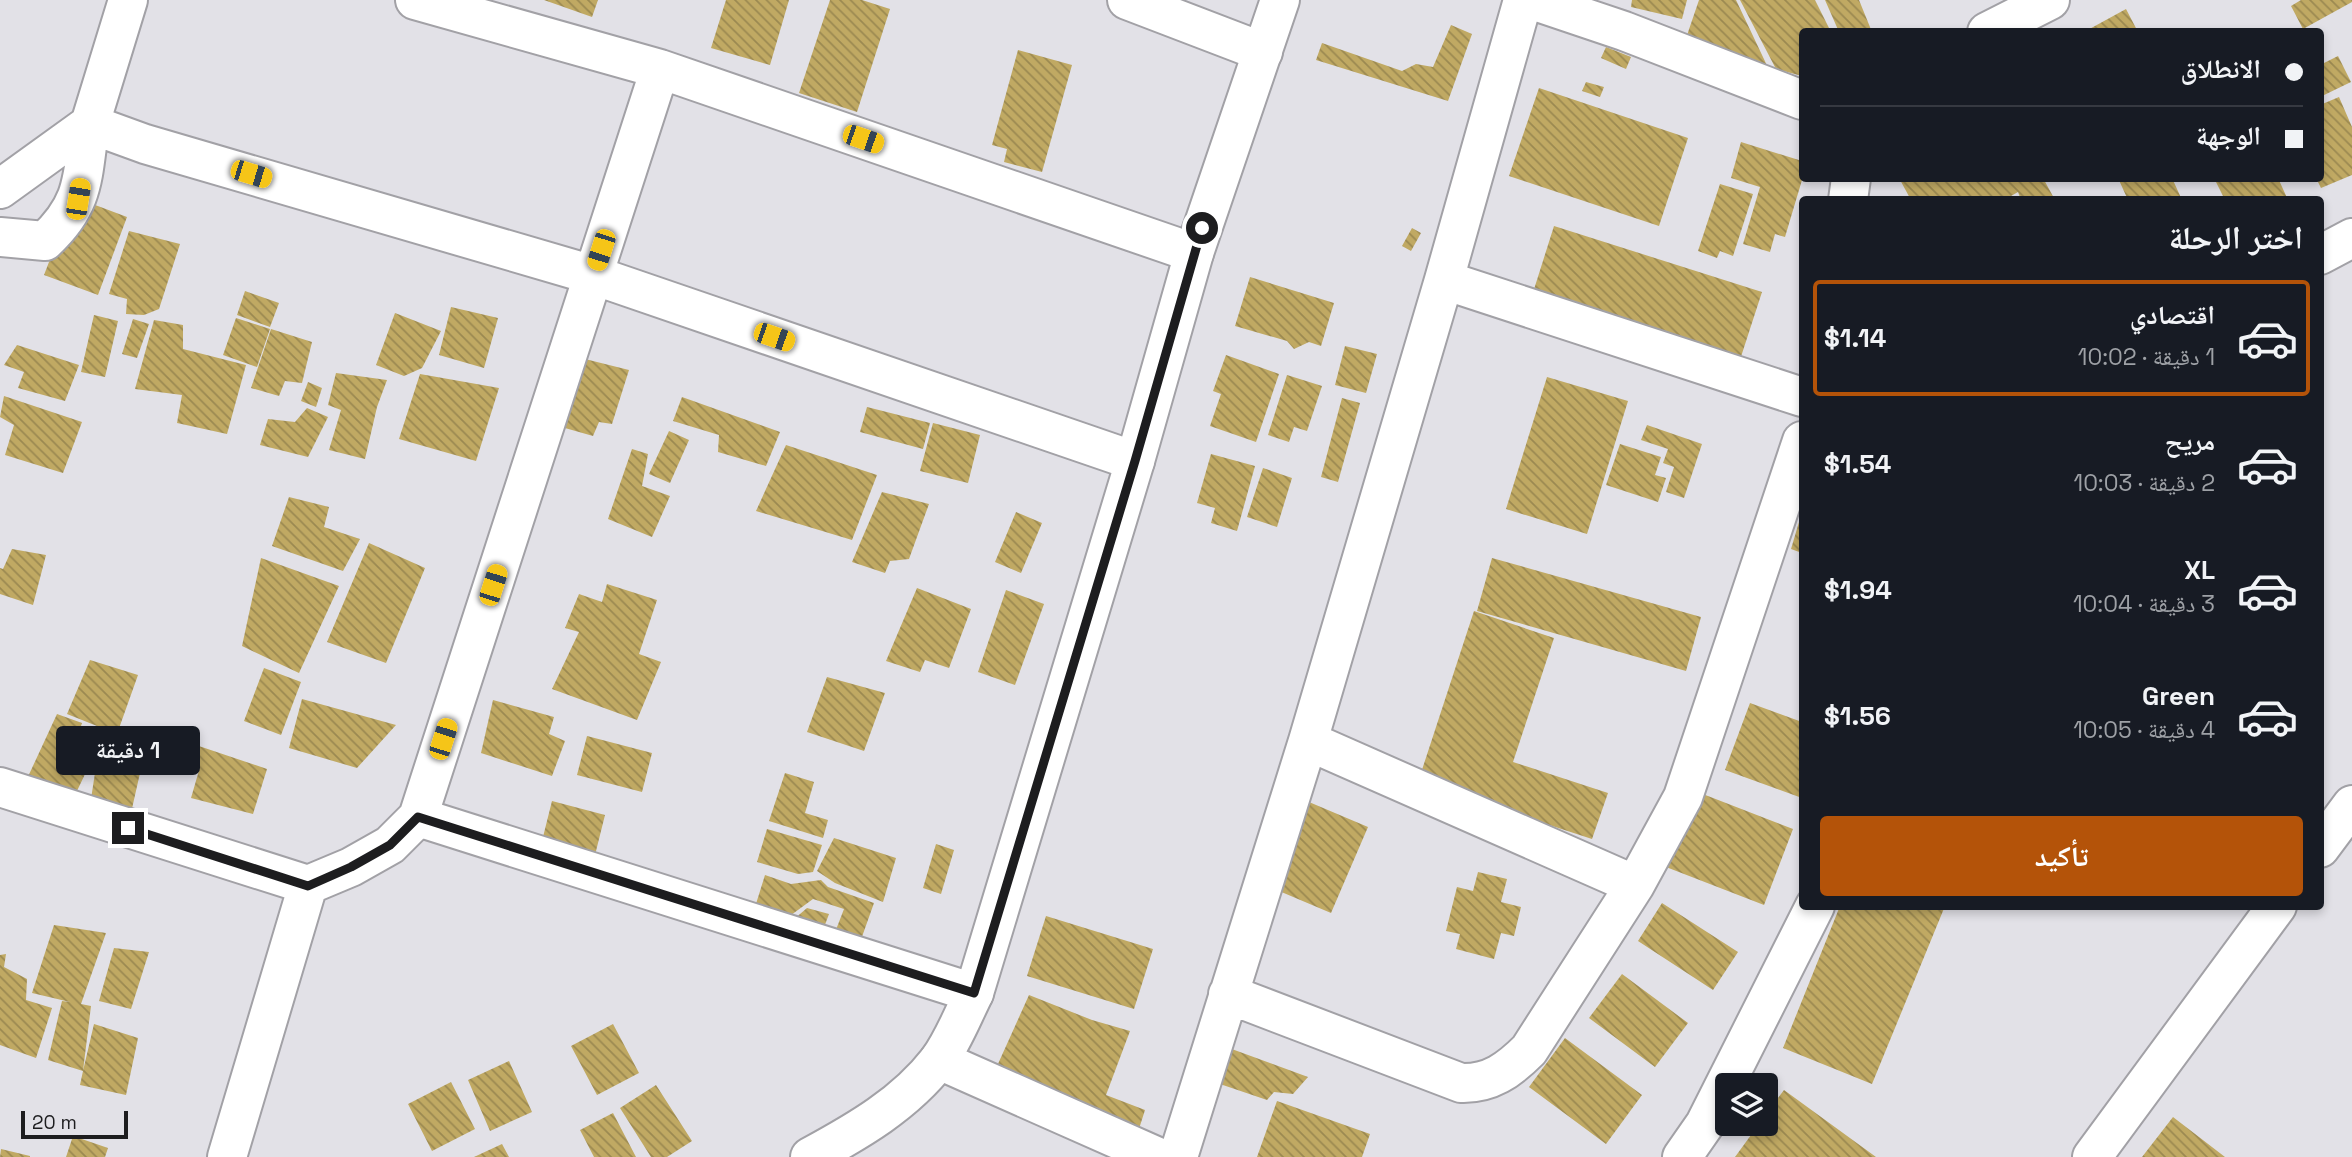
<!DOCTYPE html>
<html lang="ar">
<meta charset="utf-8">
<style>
body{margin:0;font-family:"Space Grotesk","Noto Naskh Arabic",sans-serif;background:#242831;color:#f1f3f6;direction:rtl;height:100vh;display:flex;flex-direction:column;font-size:26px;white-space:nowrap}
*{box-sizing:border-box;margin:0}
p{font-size:23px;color:#9ea1a6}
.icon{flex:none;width:38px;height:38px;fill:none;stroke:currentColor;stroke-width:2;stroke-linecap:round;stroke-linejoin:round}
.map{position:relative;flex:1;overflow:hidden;direction:ltr}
.details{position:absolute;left:1799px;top:196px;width:525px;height:714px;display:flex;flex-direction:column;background:#171b24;border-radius:7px;box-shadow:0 4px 10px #0003;direction:rtl}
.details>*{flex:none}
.banner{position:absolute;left:1799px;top:28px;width:525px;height:154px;border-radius:7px;box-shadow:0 4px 10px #0003;direction:rtl;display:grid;align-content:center;height:154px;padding:0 21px;background:#171b24}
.fabs{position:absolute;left:1715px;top:1073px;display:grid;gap:14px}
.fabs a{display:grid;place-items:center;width:63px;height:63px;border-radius:7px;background:#171b24;box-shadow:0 4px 10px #0003;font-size:35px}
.scale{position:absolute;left:21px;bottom:18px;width:107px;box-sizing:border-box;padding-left:7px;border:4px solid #1d1d1f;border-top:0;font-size:19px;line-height:24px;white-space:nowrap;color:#1d1d1f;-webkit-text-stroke:5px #e2e1e7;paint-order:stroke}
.end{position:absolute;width:32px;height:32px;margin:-16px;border:9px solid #1d1d1f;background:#fff;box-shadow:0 0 0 4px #fff}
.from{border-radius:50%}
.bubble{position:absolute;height:49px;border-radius:7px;background:#171b24;box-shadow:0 4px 10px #0003;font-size:23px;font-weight:800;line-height:49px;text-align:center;direction:rtl}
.car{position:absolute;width:21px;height:42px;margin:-21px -10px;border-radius:9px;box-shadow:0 0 5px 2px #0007;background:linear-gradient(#f5c518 24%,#345 0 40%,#f5c518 0 76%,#345 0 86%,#f5c518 0)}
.banner b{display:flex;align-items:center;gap:24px;height:66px;font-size:26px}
.banner b+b{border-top:2px solid #363941}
.banner i{width:18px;height:18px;background:#f1f3f6}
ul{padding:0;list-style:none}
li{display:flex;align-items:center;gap:21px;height:116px;margin:0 14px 10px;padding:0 7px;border:4px solid transparent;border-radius:7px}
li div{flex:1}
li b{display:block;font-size:26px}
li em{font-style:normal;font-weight:800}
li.selected{border-color:#b45309}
li>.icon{width:63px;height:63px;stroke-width:1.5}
h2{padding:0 21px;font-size:32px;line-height:84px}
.primary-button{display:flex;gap:14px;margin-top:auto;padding:14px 21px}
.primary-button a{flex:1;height:80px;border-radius:7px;background:#b45309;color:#fff;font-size:28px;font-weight:800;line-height:80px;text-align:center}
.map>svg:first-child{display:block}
.building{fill:url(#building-back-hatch)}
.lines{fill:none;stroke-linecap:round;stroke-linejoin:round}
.street-casing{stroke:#a2a1a6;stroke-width:42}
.secondary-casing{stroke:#a2a1a6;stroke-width:42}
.street{stroke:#fff;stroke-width:38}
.secondary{stroke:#fff;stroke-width:38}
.route{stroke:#1d1d1f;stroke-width:9}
</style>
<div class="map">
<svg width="2352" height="1157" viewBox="0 0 2352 1157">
<defs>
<pattern id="building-back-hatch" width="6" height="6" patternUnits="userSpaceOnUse" patternTransform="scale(1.75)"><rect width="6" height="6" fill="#c0a963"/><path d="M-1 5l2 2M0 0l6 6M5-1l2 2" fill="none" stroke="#9b8951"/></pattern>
</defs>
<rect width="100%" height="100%" fill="#e2e1e7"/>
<path class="building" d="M544 0H598L592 17Z
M726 0H789L770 65 711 48Z
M830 0H862L890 9 857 112 799 93Z
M1632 0H1687L1682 19 1631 7Z
M1699 0H1736L1771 74 1684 44Z
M1740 0H1815L1831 32H1802V76L1776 69Z
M1825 0H1859L1872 32H1839Z
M2301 0H2352V2L2303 29 2291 6Z
M2126 9 2138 32H2084Z
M1451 25 1472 34 1448 101 1316 60 1322 43 1402 71 1416 64 1433 67Z
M1606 47 1631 57 1626 69 1601 58Z
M1018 50 1072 65 1042 172 1004 162 1007 149 992 145Z
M2338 56 2351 82 2320 97V65Z
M1586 82 1604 87 1600 97 1582 91Z
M1539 88 1688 138 1659 226 1509 176Z
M2339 97 2352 127V175L2321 188 2316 178H2320V105Z
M1741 142 1802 161V180L1785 237 1775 234 1770 252 1743 244 1760 187 1731 178Z
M1899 178H2043L2055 200H2021L2018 192 2004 200H1911Z
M2118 178H2172L2182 200H2128Z
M2214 178H2278L2288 200H2225Z
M1720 184 1753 194 1733 256 1720 251 1717 258 1698 251Z
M74 197 127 217 98 295 44 275Z
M1554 226 1762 292 1737 369 1530 302Z
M1412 228 1421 233 1411 251 1402 246Z
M129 231 180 244 159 309 144 315 126 314 127 299 109 294Z
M1250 277 1334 303 1321 346 1309 342 1294 349 1287 341 1235 326Z
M245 291 279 303 270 327 237 315Z
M451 307 498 318 484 368 439 355Z
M395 313 441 331 422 368 404 376 376 365Z
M94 315 118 321 105 377 81 372Z
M236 318 270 329 257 367 223 355Z
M133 319 149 324 137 358 122 354Z
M154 320 183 325V349L246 365 227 434 177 423 182 395 135 389Z
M271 329 312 342 302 383 285 381 279 396 251 388Z
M17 345 79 365 65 401 18 388 24 372 4 365Z
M1345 346 1377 354 1366 393 1335 385Z
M1226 355 1279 374 1256 442 1210 426 1221 394 1213 391Z
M577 357 629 370 612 424 599 422 593 436 558 426Z
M336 373 387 380 377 407 365 459 329 450 341 410 328 405Z
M420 374 499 388 476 461 399 439Z
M1287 375 1322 386 1307 431 1294 427 1289 442 1268 435Z
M1547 377 1628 401 1587 534 1506 509Z
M308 382 322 388 316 407 301 401Z
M4 396 82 422 63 473 5 455 14 425 0 417Z
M682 397 780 432 766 466 718 452 719 435 673 421Z
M1342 398 1360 403 1338 482 1321 477Z
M867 407 930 423 923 449 860 432Z
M307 408 328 417 308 457 260 445 268 419 295 422Z
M933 423 980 435 968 483 920 471Z
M1647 425 1702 444 1684 498 1666 492 1674 467 1663 463 1668 449 1641 440Z
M669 431 689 440 670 483 649 474Z
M1620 444 1661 457 1655 475 1666 478 1658 502 1606 485Z
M786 445 877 475 852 540 756 511Z
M632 449 648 454 642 486 670 496 652 537 608 519Z
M1211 454 1255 466 1237 531 1211 523 1215 508 1197 503Z
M1263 468 1292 478 1277 527 1247 517Z
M882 492 929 504 909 559 890 561 885 573 852 562Z
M289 497 329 507 324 527 360 539 343 571 272 546Z
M1016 512 1042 523 1021 573 995 562Z
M1802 512V553L1791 549Z
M369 543 425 568 386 663 327 642Z
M12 549 46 555 33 605 0 594V568L3 569Z
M261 558 339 586 299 673 242 646Z
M1492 558 1701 617 1686 671 1477 611Z
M607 584 657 600 639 654 661 662 637 720 552 689 579 632 565 628 579 594 602 602Z
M917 588 971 609 949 668 925 660 920 672 886 661Z
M1006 590 1044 604 1015 685 978 672Z
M1474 611 1554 638 1513 762 1608 793 1592 839 1418 782Z
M90 660 138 675 117 734 67 714Z
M264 668 301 682 281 735 244 721Z
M827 677 885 693 864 751 807 732Z
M302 699 396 725 357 768 289 748Z
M493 700 554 717 549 734 565 741 552 776 481 753Z
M1750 703 1802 722V798L1725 770Z
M57 714 82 723 76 741 98 747 76 793 26 781Z
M587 736 652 753 642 792 577 775Z
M115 737 147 742 131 813 91 799 99 747Z
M187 742 267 769 253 814 191 798 200 767 180 758Z
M785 773 814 782 805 813 828 820 823 838 769 821Z
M1695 791 1793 829 1764 905 1666 867Z
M552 801 605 815 593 863 540 849Z
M1309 802 1368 827 1331 913 1272 888Z
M767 829 822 845 813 872 798 874 757 862Z
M834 838 896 858 883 902 835 883 817 871Z
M936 844 954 850 941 894 923 888Z
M1478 872 1507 879 1501 902 1521 907 1514 936 1501 933 1494 959 1456 949 1460 934 1446 931 1457 887 1473 891Z
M765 875 791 884 821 880 828 887 874 903 858 948 832 940 844 909 813 899 787 918 755 907Z
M1662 903 1738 952 1713 990 1638 941Z
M1840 906H1945L1872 1084 1783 1048Z
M807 908 829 914 820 938 793 920Z
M1046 916 1153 949 1134 1009 1027 976Z
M54 925 106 933 81 1004 91 1006 83 1071 94 1024 138 1038 126 1095 80 1085 83 1071 48 1060 62 1001 70 1002 32 993Z
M114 948 149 952 131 1009 99 1001Z
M6 954 4 967 27 979 26 1000 52 1008 36 1058 0 1045V955Z
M1622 974 1688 1023 1655 1067 1589 1018Z
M1029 995 1092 1020 1130 1031 1106 1095 1145 1110 1138 1132 993 1075Z
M613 1024 639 1073 597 1095 571 1046Z
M1565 1038 1642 1095 1606 1144 1529 1087Z
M1229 1048 1308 1077 1293 1094 1274 1092 1267 1100 1217 1083Z
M509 1061 532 1112 490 1131 468 1080Z
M451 1082 475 1129 432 1151 408 1104Z
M656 1085 692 1141 667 1157H651L620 1108Z
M1784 1090 1876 1157H1735L1759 1124H1766V1114Z
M1277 1101 1370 1134 1362 1157H1257Z
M613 1113 636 1157H594L580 1130Z
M2173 1117 2225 1157H2142Z
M73 1136 108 1148 105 1157H66Z
M502 1144 509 1157H474Z
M1 1149 30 1156V1157H0Z"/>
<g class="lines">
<defs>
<path id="street" d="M415 0 660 69 1194 253
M1127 0 1263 52
M1532 0 1624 31 1802 100
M1987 32 2050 0
M0 189 90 124 128 0
M1848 200 1851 178
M0 237 45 241C86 203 82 176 90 124L145 144 593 275 1135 461
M2320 255 2352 238
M1444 280 1802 397
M1308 741 1635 885
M0 787 308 885
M418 817 974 993
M2320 848 2352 805
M1228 994 1461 1083C1490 1084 1509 1070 1529 1050L1635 885 1683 797 1802 441
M939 1060 1158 1157
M227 1157 308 885 351 867 390 845 418 817 660 69
M1178 1157 1308 741 1444 280 1523 0
M1682 1157 1705 1124 1815 906
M2092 1157 2277 906"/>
<path id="secondary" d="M810 1157C858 1131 905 1104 939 1060 953 1041 963 1015 974 993L1135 461 1194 253 1280 0"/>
</defs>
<use href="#street" class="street-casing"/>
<use href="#secondary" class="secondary-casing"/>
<use href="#street" class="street"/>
<use href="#secondary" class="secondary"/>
</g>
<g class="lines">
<path class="route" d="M128 828 308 886 351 867 390 845 418 817 974 993 1135 461 1202 228"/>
</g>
</svg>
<div class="fabs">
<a><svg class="icon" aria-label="layers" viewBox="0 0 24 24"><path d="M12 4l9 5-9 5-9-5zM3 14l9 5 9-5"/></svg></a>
</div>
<div class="scale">20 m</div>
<i class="end from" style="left:1202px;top:228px"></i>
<i class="end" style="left:128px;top:828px"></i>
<div class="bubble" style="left:56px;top:726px;width:144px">1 دقيقة</div>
<i class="car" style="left:863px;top:139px;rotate:109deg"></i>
<i class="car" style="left:251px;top:174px;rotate:107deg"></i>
<i class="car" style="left:78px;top:199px;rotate:9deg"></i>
<i class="car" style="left:601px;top:250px;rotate:198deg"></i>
<i class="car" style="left:774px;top:337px;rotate:109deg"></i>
<i class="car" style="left:493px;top:585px;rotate:18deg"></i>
<i class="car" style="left:443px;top:739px;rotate:18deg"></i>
<div class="banner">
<b><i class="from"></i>الانطلاق</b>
<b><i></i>الوجهة</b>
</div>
<section class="details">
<h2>اختر الرحلة</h2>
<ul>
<li class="selected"><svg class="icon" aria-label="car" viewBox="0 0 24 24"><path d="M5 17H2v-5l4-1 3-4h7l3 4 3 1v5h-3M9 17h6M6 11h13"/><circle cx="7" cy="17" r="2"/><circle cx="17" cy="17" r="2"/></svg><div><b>اقتصادي</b><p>1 دقيقة · 10:02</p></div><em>$1.14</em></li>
<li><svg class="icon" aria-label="car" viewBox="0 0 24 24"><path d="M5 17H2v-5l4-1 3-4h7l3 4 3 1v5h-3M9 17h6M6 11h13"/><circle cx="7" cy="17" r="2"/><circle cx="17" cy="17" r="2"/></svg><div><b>مريح</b><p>2 دقيقة · 10:03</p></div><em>$1.54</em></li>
<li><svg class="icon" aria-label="car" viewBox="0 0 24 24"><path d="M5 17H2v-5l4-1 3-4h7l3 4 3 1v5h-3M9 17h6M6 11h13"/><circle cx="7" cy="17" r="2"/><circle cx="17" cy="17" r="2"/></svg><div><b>XL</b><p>3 دقيقة · 10:04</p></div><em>$1.94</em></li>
<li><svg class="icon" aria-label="car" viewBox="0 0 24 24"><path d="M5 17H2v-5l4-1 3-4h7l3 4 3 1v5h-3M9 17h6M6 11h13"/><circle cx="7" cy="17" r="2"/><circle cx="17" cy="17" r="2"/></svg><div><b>Green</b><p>4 دقيقة · 10:05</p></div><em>$1.56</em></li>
</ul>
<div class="primary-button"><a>تأكيد</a></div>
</section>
</div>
